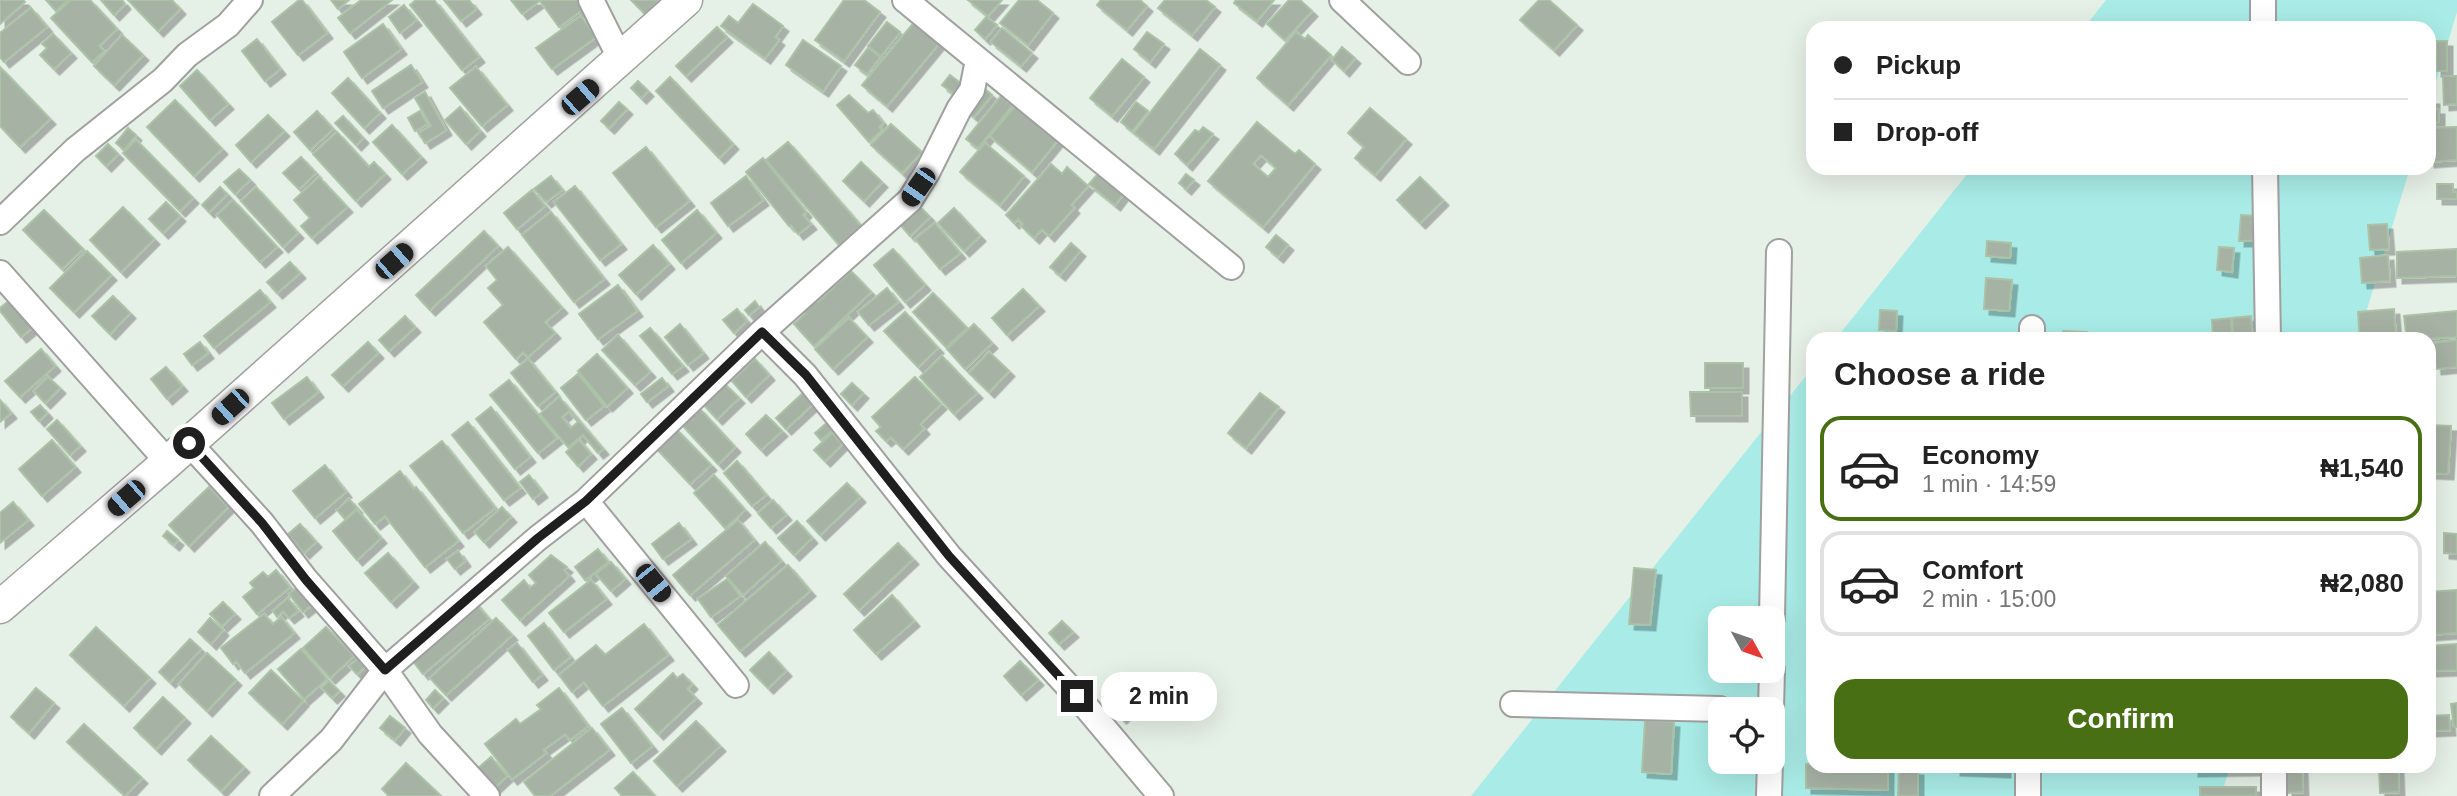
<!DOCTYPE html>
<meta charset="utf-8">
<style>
body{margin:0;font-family:Arial,sans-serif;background:#f2f2f2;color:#222;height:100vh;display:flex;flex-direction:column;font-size:26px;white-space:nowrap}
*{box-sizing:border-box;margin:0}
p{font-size:23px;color:#767676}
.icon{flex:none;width:38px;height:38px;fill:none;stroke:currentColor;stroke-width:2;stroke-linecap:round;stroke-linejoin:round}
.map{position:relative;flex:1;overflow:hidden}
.details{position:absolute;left:1806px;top:332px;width:630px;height:441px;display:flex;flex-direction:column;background:#fff;border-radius:21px;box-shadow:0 7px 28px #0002}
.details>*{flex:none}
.guide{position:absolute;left:1806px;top:21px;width:630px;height:154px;border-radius:21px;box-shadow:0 7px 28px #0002;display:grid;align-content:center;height:154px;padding:0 28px;background:#fff}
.needle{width:46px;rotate:130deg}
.tools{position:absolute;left:1708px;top:606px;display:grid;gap:14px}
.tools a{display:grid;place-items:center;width:77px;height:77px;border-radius:14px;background:#fff;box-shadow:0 7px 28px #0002;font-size:35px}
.end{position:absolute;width:32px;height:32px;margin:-16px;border:9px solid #1f1f1f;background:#fff;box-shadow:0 0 0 4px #fff}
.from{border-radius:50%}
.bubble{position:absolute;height:49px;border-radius:21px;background:#fff;box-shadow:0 7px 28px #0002;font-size:23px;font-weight:800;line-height:49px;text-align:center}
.car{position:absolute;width:21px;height:42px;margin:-21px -10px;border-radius:9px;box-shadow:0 0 5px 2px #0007;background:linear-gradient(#222 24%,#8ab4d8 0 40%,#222 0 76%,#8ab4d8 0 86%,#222 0)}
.guide b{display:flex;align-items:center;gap:24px;height:66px;font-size:26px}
.guide b+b{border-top:2px solid #e0e0e0}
.guide i{width:18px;height:18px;background:#222}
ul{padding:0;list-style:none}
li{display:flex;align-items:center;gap:21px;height:105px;margin:0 14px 10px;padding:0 14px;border:4px solid #e0e0e0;border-radius:21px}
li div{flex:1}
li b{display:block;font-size:26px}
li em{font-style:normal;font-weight:800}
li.selected{border-color:#486f13}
li>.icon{width:63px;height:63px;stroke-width:1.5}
h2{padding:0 28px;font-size:32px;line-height:84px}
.primary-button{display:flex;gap:14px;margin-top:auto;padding:14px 28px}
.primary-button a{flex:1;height:80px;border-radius:21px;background:#486f13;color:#fff;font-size:28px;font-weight:800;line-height:80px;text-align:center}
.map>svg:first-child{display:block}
.grass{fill:#a9ece7;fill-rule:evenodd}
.building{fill:#a6b2a4;stroke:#abc2a7;stroke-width:2;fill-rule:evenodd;filter:url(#shadow)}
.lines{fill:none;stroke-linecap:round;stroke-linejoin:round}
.minor-casing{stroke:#a0a0a0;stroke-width:28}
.tertiary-casing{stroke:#a0a0a0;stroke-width:35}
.minor{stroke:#fff;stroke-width:24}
.tertiary{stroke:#fff;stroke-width:32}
.route{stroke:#1f1f1f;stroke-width:9}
</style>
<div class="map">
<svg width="2457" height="796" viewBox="0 0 2457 796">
<defs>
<filter id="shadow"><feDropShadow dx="5.5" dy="5.5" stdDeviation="0" flood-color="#0004"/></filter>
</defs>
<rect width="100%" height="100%" fill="#e5f0e6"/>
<path class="grass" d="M2106 0H2457V12L2429 105V28H2084Z
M1972 168H2410L2358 339 1835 340Z
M1813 367V766L2230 767 2221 796H1471ZM1720 618H1773V670H1720ZM1720 709H1773V761H1720Z"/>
<path class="building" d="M0 0H23L25 2 0 24Z
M46 0H68L56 11Z
M71 0H90L117 29 99 46 104 51 92 62 51 18Z
M101 0H122L125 4 114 15Z
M128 0H172L180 9 158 31Z
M299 0H302L327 33 298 55 272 22Z
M331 0H349L338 9Z
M361 0H392L350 33 338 18Z
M416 0H434L479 57 462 70 410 5Z
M444 0H469L476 9 461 21Z
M511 0H580L586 7 559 27 540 1 522 14Z
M631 0H664L647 16Z
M844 0H864L880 12 844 61 815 40Z
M968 0H1002L988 16Z
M1019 0H1037L1053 13 1028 45 1000 23Z
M1101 0H1140L1147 6 1127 30 1097 5Z
M1165 0H1206L1215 7 1192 35 1158 8Z
M1236 0H1274L1257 21 1234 3Z
M1289 0H1300L1312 11 1285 40 1267 24Z
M1539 0H1549L1577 25 1554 50 1520 20Z
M753 4 783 26 775 37 779 40 765 58 721 26 729 16 738 23Z
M404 5 416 20 400 33 389 17Z
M31 8 47 27 4 62 0 57V33Z
M581 16 596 37 552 69 536 48Z
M986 17 997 25 985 39 975 30Z
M916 20 941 41 887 106 862 85Z
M887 22 900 32 881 56 868 46Z
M383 24 401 49 362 78 344 52Z
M717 27 727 37 686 76 676 66Z
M1002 28 1032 53 1021 66 991 42Z
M1147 32 1164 44 1150 62 1134 49Z
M1296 32 1305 39 1308 35 1331 55 1288 105 1257 78Z
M53 34 71 53 54 69 40 55 47 48 42 44Z
M122 35 143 55 114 85 94 66Z
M257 39 280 69 265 81 242 51Z
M803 40 841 66 823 91 786 65Z
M2436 41H2447V71H2436Z
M1342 47 1355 58 1344 71 1332 60Z
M868 48 880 57 867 74 855 65Z
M1200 49 1220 65 1154 149 1134 133Z
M1122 59 1144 77 1112 116 1090 98Z
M411 65 422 82 383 108 372 91Z
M0 67 50 119 20 147 0 126Z
M476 67 507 105 482 126 450 88Z
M197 70 228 104 210 120 180 86Z
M950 75 963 85 956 95 942 85Z
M2443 76H2457V104L2444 105Z
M670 77 733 144 719 158 656 91Z
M348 78 380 113 364 128 332 93Z
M638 81 648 91 641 98 631 88Z
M980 85 992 95 974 117 962 107Z
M425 92 446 130 425 143 419 133 431 126 415 98Z
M849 95 868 113 873 110 883 123 879 127 882 130 869 142 837 105Z
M1001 96 1012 106 978 148 966 139Z
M2429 99H2434V109H2439V122H2429Z
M175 100 222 149 194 176 147 127Z
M619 102 627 109 609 128 601 121Z
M1136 102 1148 111 1132 131 1121 122Z
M1016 105 1058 140 1032 172 990 136Z
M460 107 480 131 466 144 445 120Z
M1370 108 1406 139 1375 175 1355 158 1364 147 1348 133Z
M317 111 333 129 310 150 294 132Z
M420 111 427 124 415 131 408 118Z
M268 115 284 131 251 162 236 145Z
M343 116 363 138 356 145 335 123Z
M1257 122 1295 154 1299 150 1315 164 1263 227 1208 181ZM1261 155 1276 168 1268 177 1253 164Z
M891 124 922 152 902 173 871 145Z
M392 125 421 157 402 174 373 142Z
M1203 127 1213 134 1187 165 1175 154 1195 130 1199 132Z
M2457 127V160L2429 162V128Z
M128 128 136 135 124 150 116 143Z
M337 132 369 167 374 162 385 174 356 201 313 154Z
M136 140 193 198 180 211 123 153Z
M788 142 861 226 839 245 766 160Z
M985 143 1024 176 1000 205 960 172Z
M108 144 118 154 106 166 96 156Z
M646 147 689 201 656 227 613 173Z
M301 157 316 173 299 189 283 173Z
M763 158 806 212 803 215 811 224 798 234 791 225 789 226 746 172Z
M861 162 882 182 864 201 843 181Z
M1051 164 1062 174 1067 167 1088 186 1071 205 1074 208 1049 236 1042 229 1034 238 1021 226 1023 224 1018 219 1014 223 1006 215Z
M239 169 250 180 235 194 224 182Z
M1102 169 1127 189 1115 205 1089 184Z
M1186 174 1194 180 1186 189 1179 183Z
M551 176 562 190 546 202 534 189Z
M746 176 763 200 728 226 711 203Z
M319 177 347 207 312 238 301 226 310 218 294 200Z
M1420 177 1443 200 1420 223 1397 200Z
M2437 184H2453V192H2457V199H2437Z
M575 186 621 244 600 260 554 202Z
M220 187 227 194 209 212 202 205Z
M256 187 298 233 283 247 241 201Z
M532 190 545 206 517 229 504 213Z
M233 200 277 247 260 262 217 215Z
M166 202 180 216 163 233 149 219Z
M916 203 930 217 910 236 897 221Z
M123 207 154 239 121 272 90 240Z
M954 208 980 236 964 251 938 223Z
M44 210 83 249 62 269 23 230Z
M697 210 716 233 681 263 662 240Z
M551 212 604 279 574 302 522 235Z
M2241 215 2256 216 2255 241H2239Z
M935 223 960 253 940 269 915 239Z
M2387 224 2389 249 2370 250 2368 225Z
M484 231 498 246 430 310 416 295Z
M1276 235 1288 245 1278 257 1266 247Z
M1987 241 2011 243 2010 258 1986 256Z
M1071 243 1080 251 1060 275 1050 267Z
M653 245 669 264 636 294 619 275Z
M508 247 562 308 545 322 555 333 528 357 523 352 516 359 484 322 503 305 488 288 497 280 486 266Z
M2219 247 2234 248 2232 272 2217 270Z
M893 249 925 285 905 302 874 265Z
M2457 249V276L2397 278V252Z
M87 251 111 275 74 312 50 288Z
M2388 255 2390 281 2362 283 2360 258Z
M290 262 300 273 277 293 267 282Z
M851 271 871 292 814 346 794 324 806 313 799 306 811 296 818 302Z
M1986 278 2012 280 2009 311 1984 309Z
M618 285 637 311 598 339 579 314Z
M887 288 898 302 869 325 858 312Z
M1023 289 1039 306 1007 335 992 318Z
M260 290 270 302 214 348 204 336Z
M933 293 967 328 946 347 913 312Z
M113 296 130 313 110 334 92 316Z
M10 300 32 328 21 337 0 311V308Z
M755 301 759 307 749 315 745 310Z
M737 309 747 321 734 333 723 320Z
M2394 309 2396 337 2360 340 2358 312Z
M1880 310 1897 311 1896 331 1879 330Z
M2457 311V337L2407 340 2404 316Z
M905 312 938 348 918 367 884 331Z
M405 316 415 327 389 351 379 340Z
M2251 316 2253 340H2234L2232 318Z
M849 318 867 337 833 369 815 349Z
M2231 318 2232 340H2213L2212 320Z
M680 324 703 353 688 365 665 337Z
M974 324 992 343 965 369 947 349Z
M650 328 683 366 672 374 640 336Z
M2063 331 2087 332V340H2063Z
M618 335 650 372 635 385 602 350Z
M1972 335 2005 338V340H1971Z
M2457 340V367L2436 369 2433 343Z
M200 342 208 353 192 365 184 354Z
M368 342 378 353 343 386 332 375Z
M41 349 55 366 20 397 5 381Z
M989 352 1009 371 989 392 969 373Z
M597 354 627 388 607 406 578 371Z
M942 356 977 393 954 414 920 377Z
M528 359 555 392 538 406 511 373Z
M755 359 769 375 746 397 732 381Z
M1705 363H1743V388H1705Z
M166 367 182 386 167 399 151 379Z
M578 374 604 406 586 420 561 388Z
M48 377 60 388 45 403 34 391Z
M307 377 318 392 284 419 272 403Z
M915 377 941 404 920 424 924 429 903 449 891 437 886 441 876 431 881 427 872 417Z
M662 378 668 386 647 402 641 394Z
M509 380 557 438 538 453 490 395Z
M852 383 863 393 852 405 841 394Z
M725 384 739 398 717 419 703 404Z
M1690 392H1742V416H1691Z
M803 393 813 404 786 429 776 418Z
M1260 393 1279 407 1246 448 1228 433Z
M559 397 603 449 598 453 583 435 568 447 540 414ZM569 411 578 422 571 428 562 417Z
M0 400 11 413 0 422Z
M40 405 47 413 39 421 31 412Z
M491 407 530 457 515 469 476 419Z
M699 408 735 447 718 464 682 425Z
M766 415 782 431 761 450 746 434Z
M57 420 80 446 70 455 47 429Z
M829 421 835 428 821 440 815 433Z
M468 422 520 488 504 500 452 435Z
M2429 425 2451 426 2448 474 2429 473Z
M675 428 711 465 690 484 655 447Z
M832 433 842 444 825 461 814 450Z
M52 440 75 467 42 496 19 469Z
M579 440 591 454 578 466 566 452Z
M442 441 495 508 463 533 410 466Z
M737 461 766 495 752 506 724 473Z
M325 465 346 492 315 518 293 491Z
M400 471 414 489 416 487 458 541 425 567 385 516 375 524 359 504Z
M529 475 542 492 533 499 520 482Z
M714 475 745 510 725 528 694 493Z
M847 483 860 497 820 535 807 521Z
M209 487 228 507 189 546 169 525Z
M349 499 357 508 345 519 337 510Z
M773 500 786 515 771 528 758 513Z
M13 502 28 520 0 543V513Z
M502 507 511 517 484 542 475 532Z
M357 510 381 538 357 560 333 531Z
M738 520 754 540 690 595 673 575Z
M797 521 812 538 794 555 778 538Z
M679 523 691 539 663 559 652 544Z
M300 524 316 542 304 553 288 534Z
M167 531 178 540 174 545 163 536Z
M2444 533 2457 534V554L2444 553Z
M765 542 781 561 743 595 726 576Z
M898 543 913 559 859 610 844 594Z
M598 549 608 562 585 580 575 567Z
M458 551 465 561 455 569 447 559Z
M388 553 413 582 391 602 365 573Z
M551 555 567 567 564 570 569 576 520 620 502 600 524 580 530 588 536 583 529 575Z
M611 562 625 579 611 591 596 574Z
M788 565 810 591 740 651 718 625Z
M1634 568 1656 570 1650 625 1629 624Z
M276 570 290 587 257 614 243 597 254 588 250 583 263 572 268 577Z
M727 579 740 596 711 617 698 599Z
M591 580 606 599 564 632 549 613Z
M299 586 313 604 303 612 289 594Z
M2457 590V633L2429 635V592Z
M892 595 914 621 876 654 854 630Z
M288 598 298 611 289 618 283 611 277 617 273 611Z
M473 600 489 619 423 674 408 655Z
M223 602 235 614 222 626 210 614Z
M264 614 273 624 281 617 294 633 245 673 236 661 233 664 221 648Z
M210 618 223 630 211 644 198 632Z
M496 618 512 635 446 695 430 678Z
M1062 621 1073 632 1059 644 1049 633Z
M544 623 570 657 554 670 528 636Z
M644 624 668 655 603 706 584 682 572 692 559 675 596 645 605 655Z
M96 627 150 678 124 706 70 655Z
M326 627 354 656 330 678 303 648Z
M190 639 201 649 170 682 159 672Z
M517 643 542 675 533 682 508 650Z
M2457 644V670L2429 671V646Z
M301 649 327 679 304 699 278 669Z
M769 652 786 671 768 688 750 670Z
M207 653 236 680 207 711 179 684Z
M358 659 365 667 357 674 349 666Z
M1020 661 1038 680 1021 695 1004 676Z
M271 670 303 701 282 724 249 693Z
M673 673 677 678 683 674 692 684 687 689 696 698 658 734 635 709Z
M329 681 339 691 332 698 322 688Z
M36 688 54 703 29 733 11 717Z
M559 688 588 726 570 740 565 734 543 750 546 753 512 779 485 744 516 719 520 724 541 709 537 705Z
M435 690 443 698 433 708 426 700Z
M1120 693 1133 707 1121 718 1108 704Z
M163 697 185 718 156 749 134 728Z
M2457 703V727H2454L2451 704Z
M622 708 652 746 631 763 601 724Z
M2449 715 2450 730 2429 731V716Z
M390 716 405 728 395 740 380 728Z
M1645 720 1674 722 1671 774 1642 772Z
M696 721 720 746 677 786 654 761Z
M84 724 142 778 125 796 67 742Z
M592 728 609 750 550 796H535L524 782Z
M211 736 244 767 221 791 188 760Z
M491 757 507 776 495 787 478 768Z
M406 763 439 794 438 796H389L382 789Z
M1806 764H1813V766L1888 767V790L1806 788Z
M1955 766H2005V772L1955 770Z
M2193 766H2255V770L2193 771Z
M2287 766H2302L2303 792 2287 793Z
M2379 766H2398L2399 792 2380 793Z
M1899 769 1918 770V796H1898Z
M633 772 655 796H622L615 788Z
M2200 787H2256V796H2200Z"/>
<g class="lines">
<defs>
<path id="minor" d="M591 0 621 60
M905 0 1231 267
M1342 0 1408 62
M2263 0V28
M2265 168 2268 340
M0 222 75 150 163 80 187 55 228 25 250 0
M0 273 168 462
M762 332 805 375 949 556 1077 696 1161 796
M2032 340V328
M189 443 262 523 306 580 385 670 430 734 487 796
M586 501 736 685
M1772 618 1779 252
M1513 704 1720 709
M1771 709 1772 670
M2274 766V796
M272 796 331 740 385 670 538 538 586 501 762 332 910 200 928 171 959 109 972 90 978 60
M1769 796 1770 761
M2028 796V766"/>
<path id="tertiary" d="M0 607 168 462 686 0"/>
</defs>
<use href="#minor" class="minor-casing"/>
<use href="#tertiary" class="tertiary-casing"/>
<use href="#minor" class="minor"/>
<use href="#tertiary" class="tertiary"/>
</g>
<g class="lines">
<path class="route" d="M189 443 262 523 306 580 385 670 538 538 586 501 762 332 806 375 949 556 1077 696"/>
</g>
</svg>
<div class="tools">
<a><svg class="needle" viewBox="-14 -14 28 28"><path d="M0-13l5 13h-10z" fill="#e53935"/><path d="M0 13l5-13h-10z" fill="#767676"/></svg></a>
<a><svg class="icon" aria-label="locate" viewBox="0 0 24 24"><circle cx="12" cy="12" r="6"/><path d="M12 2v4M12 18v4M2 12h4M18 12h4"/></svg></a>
</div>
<i class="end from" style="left:189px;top:443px"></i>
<i class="end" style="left:1077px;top:696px"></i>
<div class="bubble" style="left:1101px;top:672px;width:116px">2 min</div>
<i class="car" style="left:580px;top:97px;rotate:49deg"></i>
<i class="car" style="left:918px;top:187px;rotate:215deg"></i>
<i class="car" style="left:394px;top:261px;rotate:49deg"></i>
<i class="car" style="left:230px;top:407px;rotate:228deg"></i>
<i class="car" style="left:126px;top:498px;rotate:229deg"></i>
<i class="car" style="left:653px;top:583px;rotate:141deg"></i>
<div class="guide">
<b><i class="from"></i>Pickup</b>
<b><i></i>Drop-off</b>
</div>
<section class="details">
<h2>Choose a ride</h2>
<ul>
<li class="selected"><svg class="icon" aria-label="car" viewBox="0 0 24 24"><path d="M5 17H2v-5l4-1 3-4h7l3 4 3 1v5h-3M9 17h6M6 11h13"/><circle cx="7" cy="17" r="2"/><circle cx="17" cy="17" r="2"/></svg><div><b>Economy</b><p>1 min · 14:59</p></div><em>₦1,540</em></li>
<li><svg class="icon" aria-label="car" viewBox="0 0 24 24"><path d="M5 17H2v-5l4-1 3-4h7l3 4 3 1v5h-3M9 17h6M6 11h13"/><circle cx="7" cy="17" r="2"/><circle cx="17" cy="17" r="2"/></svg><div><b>Comfort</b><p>2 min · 15:00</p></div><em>₦2,080</em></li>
</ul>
<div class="primary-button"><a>Confirm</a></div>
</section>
</div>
